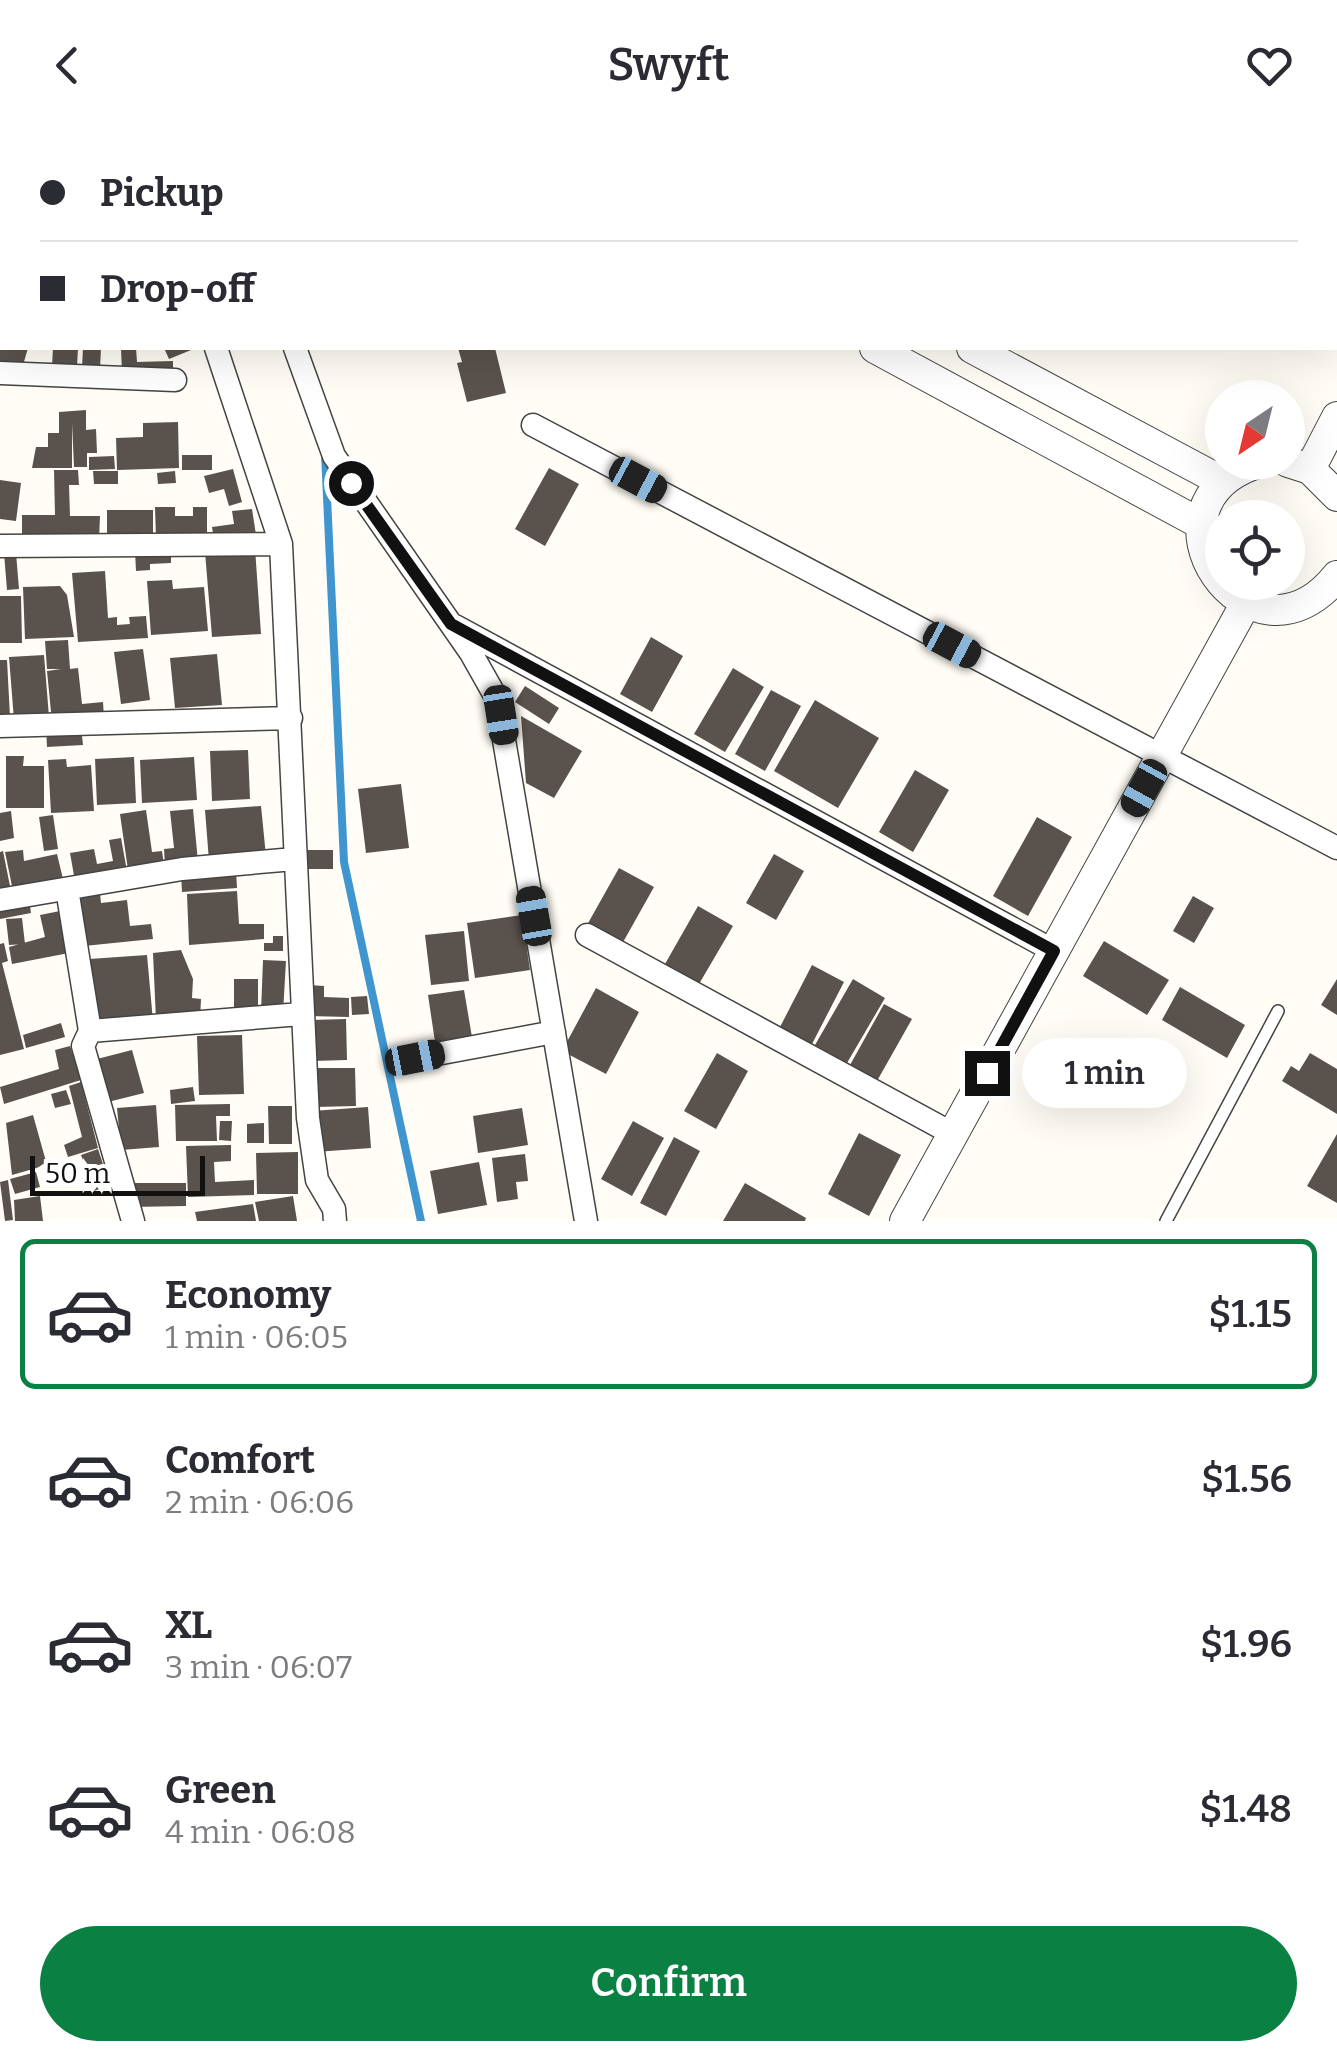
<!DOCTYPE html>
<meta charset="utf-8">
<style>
body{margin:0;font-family:Bitter,serif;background:#f7f7f7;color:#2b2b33;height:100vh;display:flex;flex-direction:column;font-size:38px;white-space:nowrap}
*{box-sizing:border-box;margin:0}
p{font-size:32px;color:#7c7c81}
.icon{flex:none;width:55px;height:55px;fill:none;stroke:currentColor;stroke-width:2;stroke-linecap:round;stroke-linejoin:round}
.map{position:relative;height:1091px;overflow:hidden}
.sheet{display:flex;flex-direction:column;background:#fff;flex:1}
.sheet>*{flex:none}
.banner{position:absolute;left:0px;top:0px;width:1338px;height:220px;box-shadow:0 10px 40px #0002;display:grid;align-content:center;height:220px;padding:0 40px;background:#fff}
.needle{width:65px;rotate:215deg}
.controls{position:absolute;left:1205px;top:250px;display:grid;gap:20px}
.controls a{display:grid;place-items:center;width:100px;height:100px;border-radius:50%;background:#fff;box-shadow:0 10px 40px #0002;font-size:50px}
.scale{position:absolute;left:30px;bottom:25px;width:175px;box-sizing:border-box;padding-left:10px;border:5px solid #111;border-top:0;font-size:28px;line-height:35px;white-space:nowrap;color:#111;-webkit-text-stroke:8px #fff;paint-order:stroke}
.end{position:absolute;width:45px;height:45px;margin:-22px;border:12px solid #111;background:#fff;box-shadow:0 0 0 5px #fff}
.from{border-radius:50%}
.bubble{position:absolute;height:70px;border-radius:35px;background:#fff;box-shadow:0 10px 40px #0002;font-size:32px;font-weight:600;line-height:70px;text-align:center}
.car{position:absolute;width:30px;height:60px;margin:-30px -15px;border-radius:12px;box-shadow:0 0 8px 2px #0007;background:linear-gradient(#222 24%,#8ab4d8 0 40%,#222 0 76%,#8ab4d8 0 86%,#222 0)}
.banner b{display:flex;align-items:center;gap:35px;height:95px;font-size:38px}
.banner b+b{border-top:2px solid #e1e1e2}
.banner i{width:25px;height:25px;background:#2b2b33}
ul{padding:18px 0 0;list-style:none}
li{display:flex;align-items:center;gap:30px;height:150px;margin:0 20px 15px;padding:0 20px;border:5px solid transparent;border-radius:15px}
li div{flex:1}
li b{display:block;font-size:38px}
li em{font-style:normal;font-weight:600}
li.active{border-color:#0b8043}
li>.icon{width:90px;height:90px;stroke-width:1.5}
.primary-button{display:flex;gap:20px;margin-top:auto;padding:20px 40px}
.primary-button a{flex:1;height:115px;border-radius:60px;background:#0b8043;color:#fff;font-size:40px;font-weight:600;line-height:115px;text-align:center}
header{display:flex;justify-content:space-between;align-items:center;height:130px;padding:0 40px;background:#fff;font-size:45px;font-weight:600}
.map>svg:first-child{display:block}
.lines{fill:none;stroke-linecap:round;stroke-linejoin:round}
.stream{stroke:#3f96cf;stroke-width:8}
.building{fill:#5a524d}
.service-casing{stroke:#444;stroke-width:14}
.minor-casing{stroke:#444;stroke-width:25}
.tertiary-casing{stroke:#444;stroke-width:32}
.service{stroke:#fff;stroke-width:11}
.minor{stroke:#fff;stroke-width:22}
.tertiary{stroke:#fff;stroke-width:30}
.route{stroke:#111;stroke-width:12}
</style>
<header><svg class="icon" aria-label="back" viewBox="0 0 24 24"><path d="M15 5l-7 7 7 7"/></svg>Swyft<svg class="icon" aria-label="heart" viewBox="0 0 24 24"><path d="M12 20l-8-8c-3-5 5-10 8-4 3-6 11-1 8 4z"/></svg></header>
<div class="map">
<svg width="1337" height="1091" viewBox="0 0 1337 1091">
<rect width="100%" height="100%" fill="#fffdf5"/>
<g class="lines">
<path class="stream" d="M189 0 191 2
M325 324 344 732 421 1091"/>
</g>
<path class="building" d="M0 218H28L21 242 0 236Z
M53 218H78L77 237 52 236Z
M83 218H101L100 239 82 238Z
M121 218H136L137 232 173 231V241L122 243Z
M164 218H196L169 229Z
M458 218H495L506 263 467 272 457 233 462 232Z
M86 280V300L96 299 97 323H87V337H74L72 293V338H32L36 317H48V303H59V282Z
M178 292 179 338 117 340 116 308 143 307V293Z
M182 325H212V340H182Z
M114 326 115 339 89 340V327Z
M549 338 579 354 545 416 515 399Z
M233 339 242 372 229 376 224 359 209 363 204 346Z
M54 340H78L79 355H69L70 386H100L99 410H22V385H55Z
M93 341H118V354H94Z
M175 341 176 353 158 354 157 343Z
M0 350 21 353 16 391 0 389Z
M155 377H175V386H193V377H207V409H156Z
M252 379 256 405 214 410 212 397 234 394 232 381Z
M107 380H153V404H107Z
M255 418 261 504 212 507 205 422Z
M171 420V433L150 434V440L136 441 135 421Z
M4 423H16L19 459 7 460Z
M105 441 108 488 117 487V495L130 494 129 487 146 486 148 508 78 512 72 443Z
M172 450 173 459 204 457 208 501 151 505 147 451Z
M60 456 67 465 74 507 25 509 23 457Z
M0 466H21L22 513H0Z
M651 507 683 526 652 582 620 564Z
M68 510 70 539 78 538 82 574 103 572 104 588 52 592 47 541 61 539H47L45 511Z
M143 519 150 570 121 574 114 522Z
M217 524 222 575 175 578 170 528Z
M44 525 49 587 14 590 9 527Z
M0 530H7L10 587H0Z
M733 538 764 557 725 622 694 604Z
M525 556 559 578 549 594 515 572Z
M771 560 801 576 765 641 735 624Z
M815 570 879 608 838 678 774 641Z
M521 586 582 621 554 668 526 653Z
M81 596 83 615 47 617 46 597Z
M248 620 250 669 212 671 210 621Z
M6 626H24L23 636H44V678H6Z
M134 627 136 673 97 675 95 629Z
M194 627 197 670 142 673 140 630Z
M66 629 67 637 91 635 94 681 51 683 48 630Z
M915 640 949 660 913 722 879 702Z
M401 654 409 718 366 723 358 659Z
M261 676 266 726 209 731 205 680Z
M193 679 198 732 165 735 164 719 174 718 170 681Z
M146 680 152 722 162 721 164 735 128 740 120 684Z
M11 681 14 708 0 711V683Z
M53 685 58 719 44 721 39 687Z
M1037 687 1072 707 1028 786 993 766Z
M121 708 127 741 75 751 70 723 94 719 97 734 113 731 109 710Z
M23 720 24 731 57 724 64 753 13 761 5 722Z
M306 720H333V739H307Z
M3 721 11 761 0 762V722Z
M774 724 804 741 776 790 746 773Z
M619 738 654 757 622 814 587 795Z
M236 740 237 758 182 762 181 743Z
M237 761 239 794H264V809L189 815 187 764Z
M100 763 101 773 127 770 130 796 151 794 153 809 84 816 78 765Z
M1193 766 1214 778 1194 813 1173 801Z
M29 770 31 783 0 789V776Z
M698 776 733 796 699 854 665 834Z
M60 781 69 823 12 834 9 817 45 807 40 785Z
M522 785 530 840 475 848 467 793Z
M22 788 25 814 9 815 6 789Z
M464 801 469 851 431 855 425 805Z
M273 806H283V821H264V813H273Z
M1104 811 1169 850 1147 885 1083 846Z
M4 813 8 831 2 833 24 919 0 925V814Z
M181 820 193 849 192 868 201 869 200 890H156L153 823Z
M147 825 153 891 94 896 89 829Z
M263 830 286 831 283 883 261 882Z
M812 835 844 852 812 914 780 897Z
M234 849H258V884H234Z
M853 849 885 868 847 933 815 915Z
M1337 849V885L1321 875Z
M309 855 324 856V867L349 868V887L308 886Z
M1180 857 1245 895 1227 928 1162 890Z
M596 858 639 882 606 944 562 921Z
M464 860 472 907 435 912 428 865Z
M367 866 369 884 352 885 351 867Z
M884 874 912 889 877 951 850 935Z
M346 889 347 930 313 931 311 890Z
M61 893 65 907 26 918 23 905Z
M242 905 244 964 199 965 197 906Z
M70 916 81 950 4 974 0 957 59 939 55 920Z
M132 920 144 963 108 972 97 929Z
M717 923 748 941 716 999 684 981Z
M1310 923 1337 939V984L1282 951 1291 936 1299 941Z
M315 938H355L356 976 316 977Z
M81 952 98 1018 68 1027 64 1015 82 1007 69 956Z
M193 957 195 971 171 974 170 960Z
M66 960 71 974 55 978 51 964Z
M230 974V986H216L217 1011H176L175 975Z
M156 975 159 1017 121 1020 117 978Z
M268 976H292V1014H269Z
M368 977 371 1018 315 1022 312 981Z
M522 978 528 1015 478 1023 473 986Z
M33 985 47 1035 12 1045 6 993Z
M220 991H232L231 1011 219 1010Z
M633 991 664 1008 632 1066 601 1049Z
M264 993V1013H247V994Z
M859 1003 901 1025 869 1086 828 1064Z
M1337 1004V1073L1307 1056Z
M674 1007 700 1021 666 1086 640 1073Z
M231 1015V1031L214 1032 215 1052 254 1050V1065L188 1067 186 1016Z
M98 1019 110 1055 94 1061 81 1025Z
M298 1022V1064H257L256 1023Z
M525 1024 528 1051 516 1052 518 1069 497 1072 492 1028Z
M479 1032 487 1075 438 1084 430 1041Z
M36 1042 40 1057 15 1064 10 1049Z
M8 1050 13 1090 5 1091 0 1052Z
M130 1053H186V1076L130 1077Z
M745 1053 806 1088 805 1091H723Z
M40 1066 43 1091H15L14 1070Z
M293 1066 297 1091H259L255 1072Z
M253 1074 256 1091H197L195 1082Z"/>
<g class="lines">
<defs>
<path id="service" d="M1166 1091 1278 881"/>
<path id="minor" d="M132 0 133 2
M209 0 210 2
M1109 0 1112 2
M216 218 281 414 308 988 317 1050 334 1079 335 1091
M295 218 334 326 471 523 497 569 586 1091
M0 243 175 250
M533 295 1337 718
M0 416 281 414
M455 496 1054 821
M0 596 291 588
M67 759 90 901
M0 770 182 739 294 729
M587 805 953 1004
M415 928 554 902
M133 1091 83 916 90 901 301 884"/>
<path id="tertiary" d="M466 0 471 2
M568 0 572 2
M875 218 1201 394
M972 218 1223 352
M1261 332C1126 373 1250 554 1337 446
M1288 332 1310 339 1337 366
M1310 339 1337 287
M905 1091 1246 473"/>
</defs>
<use href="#service" class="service-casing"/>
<use href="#minor" class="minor-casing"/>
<use href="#tertiary" class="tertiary-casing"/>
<use href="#service" class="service"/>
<use href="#minor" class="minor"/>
<use href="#tertiary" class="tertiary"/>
</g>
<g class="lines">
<path class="route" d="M351 353 451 494 1054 821 987 943"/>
</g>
</svg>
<div class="controls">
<a><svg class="needle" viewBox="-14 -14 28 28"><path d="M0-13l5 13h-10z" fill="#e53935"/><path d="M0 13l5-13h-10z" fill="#7c7c81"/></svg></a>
<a><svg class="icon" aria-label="locate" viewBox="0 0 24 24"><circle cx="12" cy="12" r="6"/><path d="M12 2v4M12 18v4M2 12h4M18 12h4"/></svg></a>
</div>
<div class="scale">50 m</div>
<i class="end from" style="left:351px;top:353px"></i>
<i class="end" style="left:987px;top:943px"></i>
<div class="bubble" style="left:1022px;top:908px;width:165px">1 min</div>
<i class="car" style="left:638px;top:350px;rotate:118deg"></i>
<i class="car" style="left:952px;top:515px;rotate:118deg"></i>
<i class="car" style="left:501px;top:585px;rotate:171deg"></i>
<i class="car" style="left:1144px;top:658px;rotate:209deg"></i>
<i class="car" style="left:534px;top:786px;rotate:350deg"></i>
<i class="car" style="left:415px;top:928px;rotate:79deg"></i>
<div class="banner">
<b><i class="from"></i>Pickup</b>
<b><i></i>Drop-off</b>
</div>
</div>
<section class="sheet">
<ul>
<li class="active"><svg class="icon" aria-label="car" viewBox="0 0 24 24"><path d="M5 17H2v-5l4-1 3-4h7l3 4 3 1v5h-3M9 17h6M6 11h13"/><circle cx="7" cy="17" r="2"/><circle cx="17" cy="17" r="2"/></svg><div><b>Economy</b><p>1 min · 06:05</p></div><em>$1.15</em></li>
<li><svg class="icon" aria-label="car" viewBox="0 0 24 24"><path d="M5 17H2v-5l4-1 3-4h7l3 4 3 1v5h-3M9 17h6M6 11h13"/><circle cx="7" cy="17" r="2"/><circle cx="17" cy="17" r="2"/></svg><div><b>Comfort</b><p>2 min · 06:06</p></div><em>$1.56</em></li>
<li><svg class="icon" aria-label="car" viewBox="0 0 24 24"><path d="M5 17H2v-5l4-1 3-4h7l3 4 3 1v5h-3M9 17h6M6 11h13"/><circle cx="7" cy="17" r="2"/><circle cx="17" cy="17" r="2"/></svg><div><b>XL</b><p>3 min · 06:07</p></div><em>$1.96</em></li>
<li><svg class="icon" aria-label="car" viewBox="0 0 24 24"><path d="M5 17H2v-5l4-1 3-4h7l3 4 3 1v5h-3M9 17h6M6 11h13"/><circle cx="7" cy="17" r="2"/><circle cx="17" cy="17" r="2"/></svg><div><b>Green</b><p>4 min · 06:08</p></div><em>$1.48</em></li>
</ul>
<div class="primary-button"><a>Confirm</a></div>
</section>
